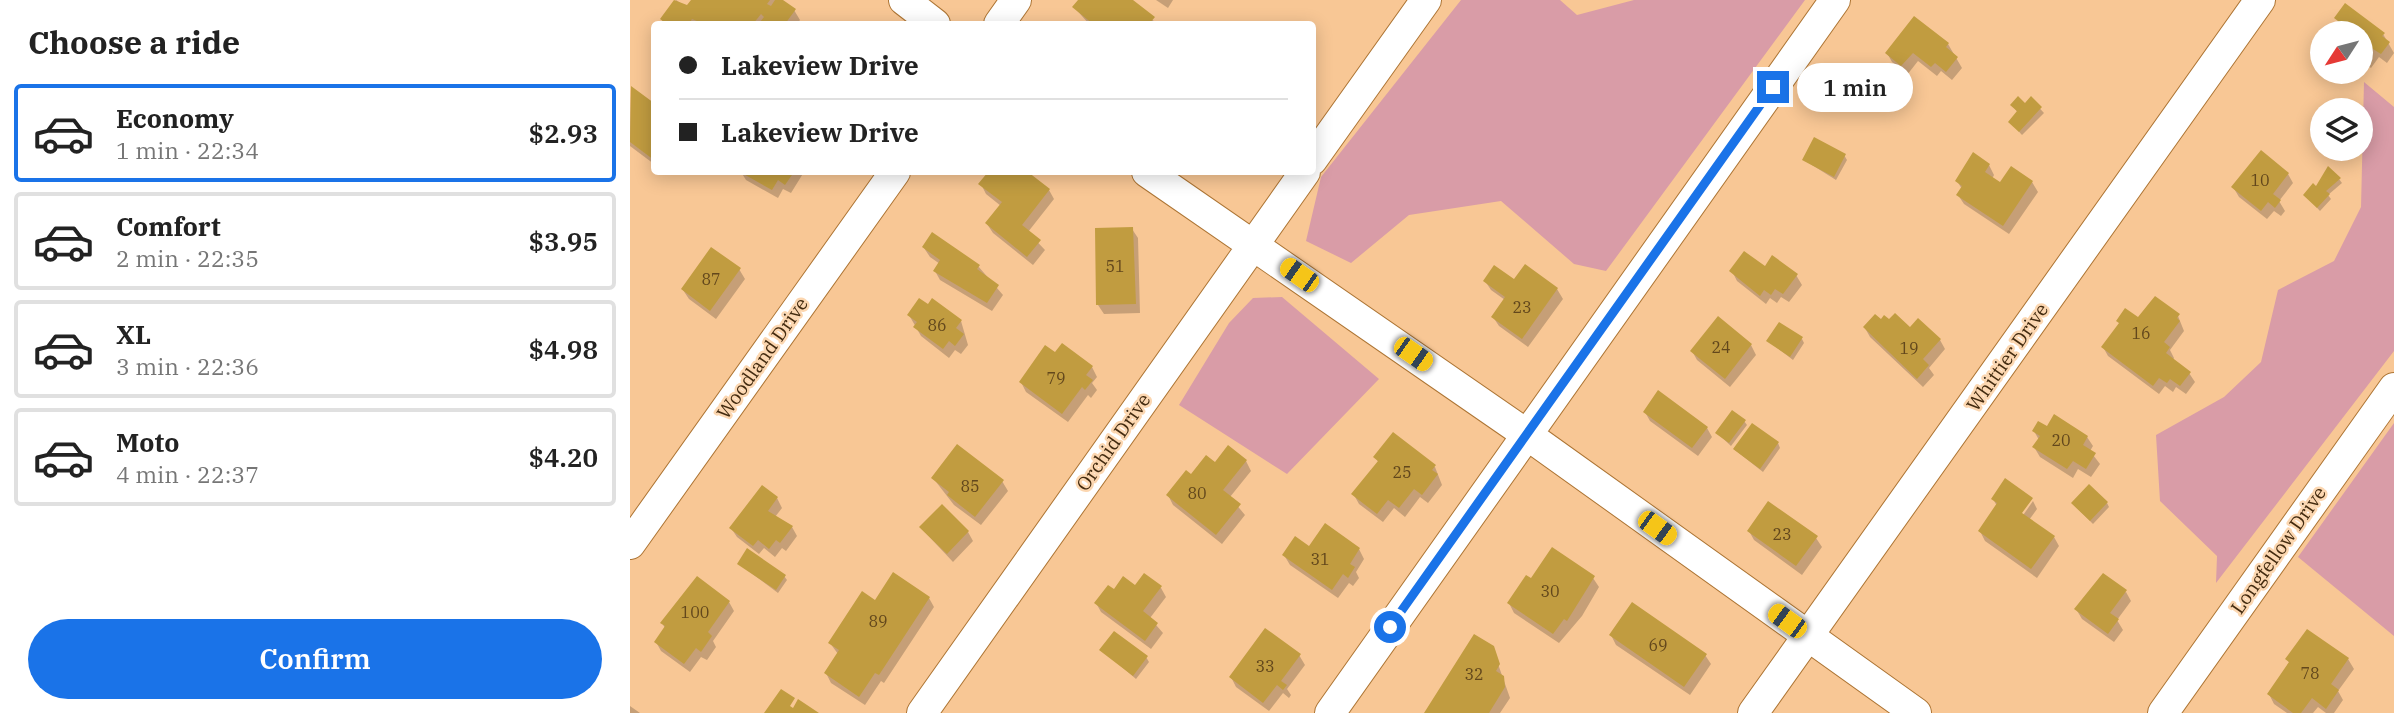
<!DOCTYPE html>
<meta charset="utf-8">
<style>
body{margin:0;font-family:"IBM Plex Serif",serif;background:#f6f6f6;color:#222;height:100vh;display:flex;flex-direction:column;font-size:26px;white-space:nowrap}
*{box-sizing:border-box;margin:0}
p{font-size:23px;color:#767676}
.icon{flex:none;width:38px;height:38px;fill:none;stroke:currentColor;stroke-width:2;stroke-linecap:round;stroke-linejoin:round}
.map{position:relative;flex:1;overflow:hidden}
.drawer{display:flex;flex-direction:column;background:#fff;width:630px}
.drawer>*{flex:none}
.guide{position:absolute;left:21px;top:21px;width:665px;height:154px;border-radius:7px;box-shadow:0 4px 18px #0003;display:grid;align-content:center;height:154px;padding:0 28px;background:#fff}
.needle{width:46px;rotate:234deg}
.tools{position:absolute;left:1680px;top:21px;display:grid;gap:14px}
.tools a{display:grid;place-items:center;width:63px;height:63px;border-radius:50%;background:#fff;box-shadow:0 4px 18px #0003;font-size:35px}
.end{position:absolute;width:32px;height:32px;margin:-16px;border:9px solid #1a73e8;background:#fff;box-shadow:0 0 0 4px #fff}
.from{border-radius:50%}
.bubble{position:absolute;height:49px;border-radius:24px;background:#fff;box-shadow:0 4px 18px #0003;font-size:23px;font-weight:600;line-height:49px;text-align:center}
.car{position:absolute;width:21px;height:42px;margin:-21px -10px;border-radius:9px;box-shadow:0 0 5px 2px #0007;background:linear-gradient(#f5c518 24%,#345 0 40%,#f5c518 0 76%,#345 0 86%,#f5c518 0)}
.guide b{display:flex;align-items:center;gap:24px;height:66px;font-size:26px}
.guide b+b{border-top:2px solid #e0e0e0}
.guide i{width:18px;height:18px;background:#222}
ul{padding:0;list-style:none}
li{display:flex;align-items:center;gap:21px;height:98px;margin:0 14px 10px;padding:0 14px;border:4px solid #e0e0e0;border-radius:7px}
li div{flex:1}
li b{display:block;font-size:26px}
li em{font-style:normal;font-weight:600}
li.current{border-color:#1a73e8}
li>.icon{width:63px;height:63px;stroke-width:1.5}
h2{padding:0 28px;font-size:32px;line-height:84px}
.button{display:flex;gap:14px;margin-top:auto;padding:14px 28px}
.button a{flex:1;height:80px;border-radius:42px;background:#1a73e8;color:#fff;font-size:28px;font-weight:600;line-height:80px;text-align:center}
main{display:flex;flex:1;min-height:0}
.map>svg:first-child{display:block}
.green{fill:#d99ca7}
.shadow{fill:#0003}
.building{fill:#c19c40}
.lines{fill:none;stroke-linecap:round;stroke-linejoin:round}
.minor-casing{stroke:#ad7534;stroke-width:32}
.minor{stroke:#fff;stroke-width:30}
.route{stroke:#1a73e8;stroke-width:9}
.labels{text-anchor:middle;stroke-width:5;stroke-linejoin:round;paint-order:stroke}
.number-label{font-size:16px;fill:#62471c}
.street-label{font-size:19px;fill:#432b10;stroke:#fcd7b1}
</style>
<main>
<section class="drawer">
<h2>Choose a ride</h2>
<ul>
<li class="current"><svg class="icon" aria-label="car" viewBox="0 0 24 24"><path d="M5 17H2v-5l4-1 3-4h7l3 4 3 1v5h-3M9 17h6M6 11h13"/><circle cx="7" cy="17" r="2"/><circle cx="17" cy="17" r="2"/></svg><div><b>Economy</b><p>1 min · 22:34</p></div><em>$2.93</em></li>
<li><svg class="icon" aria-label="car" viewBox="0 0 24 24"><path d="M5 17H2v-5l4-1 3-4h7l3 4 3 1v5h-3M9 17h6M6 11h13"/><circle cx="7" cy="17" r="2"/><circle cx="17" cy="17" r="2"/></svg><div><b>Comfort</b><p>2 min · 22:35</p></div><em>$3.95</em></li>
<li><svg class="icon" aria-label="car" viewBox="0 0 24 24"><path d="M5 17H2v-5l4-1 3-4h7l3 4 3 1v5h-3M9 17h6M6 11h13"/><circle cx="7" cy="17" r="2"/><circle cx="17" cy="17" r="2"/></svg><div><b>XL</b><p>3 min · 22:36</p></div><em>$4.98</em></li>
<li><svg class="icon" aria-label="car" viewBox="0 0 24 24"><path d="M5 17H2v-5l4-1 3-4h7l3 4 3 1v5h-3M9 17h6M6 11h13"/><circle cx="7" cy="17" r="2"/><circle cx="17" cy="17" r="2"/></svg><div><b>Moto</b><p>4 min · 22:37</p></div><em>$4.20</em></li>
</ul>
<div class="button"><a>Confirm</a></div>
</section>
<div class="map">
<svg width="1764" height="713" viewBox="0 0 1764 713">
<rect width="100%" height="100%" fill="#f8c795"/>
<path class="green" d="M831 0H930L947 15 1004 0H1175L976 271 944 264 871 201 779 215 721 263 676 241 691 177Z
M1734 82 1764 107V351L1586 583 1587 556 1530 501 1526 435 1594 397 1631 362 1648 290 1704 261 1731 207Z
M652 297 749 379 657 474 549 405 599 323 623 298Z
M1764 423V636L1668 557Z"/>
<path class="shadow" d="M46 0 58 8 63 0H151L164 10 170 20 167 24H35L32 20Z
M450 0H501L527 24H459L444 7Z
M526 0H543L538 8Z
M1706 18 1753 34 1764 53 1757 63 1749 57 1741 68 1731 61V33H1714L1716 31Z
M1318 44 1332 68 1322 80 1311 71 1307 76 1288 61 1277 75 1262 62 1257 53Z
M1 89 24 106V164L0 146Z
M1401 99 1414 113 1392 135 1380 122 1388 113 1382 105H1396Z
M1214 155 1217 160 1206 180 1174 160Z
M1359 165 1364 175 1362 179 1370 185 1402 182 1408 192 1379 234 1334 204 1328 195 1332 189 1327 181Z
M111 172H174L161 193 153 189 148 198 116 180Z
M361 172H396L419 190 424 199 398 232 415 250 403 265 363 233 357 224 371 206 356 194 351 184Z
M1658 174 1663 183 1649 201 1655 211 1651 216 1644 211 1637 219 1609 197 1603 187Z
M1709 179 1712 183 1698 195 1701 199 1690 211 1675 195Z
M502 229 508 238 510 313 474 314 468 305Z
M294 248 348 266 373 295 362 311 310 280 305 271 310 264 300 257Z
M109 269 115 279 86 319 59 299 53 290Z
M1135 269 1166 275 1172 285 1159 302 1151 297 1147 303 1140 298 1136 304 1107 281 1102 271Z
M855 281H885L927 289 933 299 898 347 869 326 863 317 875 300 861 290Z
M279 315 331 321 338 345 331 354 325 350 319 358 291 336Z
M1548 316 1554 331 1540 350 1544 358 1543 360 1559 373 1565 382 1556 394 1546 387 1543 392 1535 386 1529 394 1478 356 1473 347 1490 325 1488 321Z
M1251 322 1310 340 1315 349 1299 368 1304 375 1293 387 1240 337 1235 328Z
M1172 339 1174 343 1163 360 1138 341Z
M1121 345 1126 355 1100 387 1067 360 1062 351Z
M425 355 462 367 467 377 462 383 467 390 461 398 458 395 438 422 396 392 391 382Z
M1015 412 1077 428 1082 437 1068 456 1020 421Z
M1114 421 1117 425 1101 446 1087 433Z
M1404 431 1457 437 1463 446 1460 451 1470 464 1461 477 1448 469 1443 478 1410 457 1404 447 1409 440Z
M1148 443 1150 448 1133 472 1105 450Z
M745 457 805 467 812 485 798 503 790 497 775 517 764 508 753 522 729 504 724 495 749 463Z
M616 461 621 471 600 497 615 515 592 544 543 505 538 495 585 464Z
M303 478 372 481 378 491 351 525 324 505Z
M147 498 152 508 145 517 162 527 167 536 156 551 152 548 145 557 134 548 129 554 107 537 101 528Z
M1363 499H1402L1386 519 1389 521 1403 501 1407 509 1399 520 1424 537 1429 546 1407 578 1355 541 1350 531 1367 506Z
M1477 503 1479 507 1463 524 1446 507Z
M291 528 338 532 343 541 323 562Z
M1119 531 1186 538 1192 547 1172 575 1124 540Z
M679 548 729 549 734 559 726 572 729 578 723 586 719 583 708 598 660 565 654 555Z
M109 564 154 576 157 580 148 593Z
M963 578 969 587 952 616 929 643 884 613 879 603 902 581Z
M505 587 531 588 536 597 520 618 533 633 521 649 471 612 466 603 484 591Z
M1496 592 1501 601 1487 620 1493 630 1484 642 1452 619 1446 609Z
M299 598 304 607 254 683 251 681 235 705 201 683 196 673 208 654 200 643 246 602Z
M99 602 104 611 83 641 86 647 77 660 71 657 60 672 31 651 26 642 35 628 32 623Z
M1678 631 1718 659 1724 669 1708 691 1713 700 1704 713H1696L1688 707 1683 713H1657L1644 704 1639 694 1660 664 1657 659Z
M981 635 1075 655 1081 664 1060 695 986 645Z
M862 647 880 698 870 713H796Z
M472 650 516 657 519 662 506 679Z
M669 655 675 665 657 689 661 695 659 698 653 693 639 711 606 687 601 677Z
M0 706 10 713H0Z"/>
<path class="building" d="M44 0 57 5 61 0H140L137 4 141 6 145 0H153L166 9 155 24H134L130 22 134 17 131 14 123 24H74L62 19 59 24H37L30 19Z
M448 0H503L525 17 519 24H463L442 7Z
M1715 3 1755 33 1752 36 1760 42 1751 54 1743 49 1735 60 1731 57V33H1711L1716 27 1704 18Z
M1284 16 1319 43 1316 47 1328 57 1316 72 1305 63 1301 67 1283 53 1271 66 1255 53Z
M1 86 24 103V160L0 142Z
M1388 96 1395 103 1401 96 1412 107 1389 132 1378 122 1387 111 1380 105Z
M1184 137 1216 154 1204 177 1172 160Z
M1631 150 1659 173 1643 194 1651 200 1645 208 1638 202 1631 211 1601 187Z
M1343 152 1360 164 1355 172 1370 182 1381 166 1403 181 1373 226 1326 195 1332 186 1325 181Z
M1698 166 1711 178 1696 191 1700 194 1687 208 1673 195 1683 183 1686 186Z
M110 172H164L155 185 148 180 142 190Z
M358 172H398L420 189 392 225 411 240 397 257 355 223 372 202 348 184Z
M503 227 506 304 466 305 465 228Z
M302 232 350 265 347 269 369 285 357 303 303 271 310 260 292 247Z
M81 247 111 268 80 311 51 289Z
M1114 251 1135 266 1142 255 1168 274 1153 294 1145 289 1141 295 1134 290 1130 296 1099 271Z
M895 264 928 288 892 339 861 317 875 297 853 281 864 265 884 279Z
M1525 296 1550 314 1547 318 1550 321 1534 342 1540 347 1536 353 1561 372 1550 386 1540 379 1537 383 1529 378 1523 386 1471 347 1489 323 1486 321 1495 308 1508 317Z
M289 298 298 304 302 298 332 320 326 328 334 334 325 346 319 341 313 349 283 327 287 322 277 315Z
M1265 313 1280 327 1288 318 1311 339 1293 359 1299 365 1287 379 1233 327 1245 314 1251 319 1254 315 1259 319Z
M1088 316 1122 344 1095 379 1060 351Z
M1149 322 1173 337 1160 357 1136 341Z
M432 343 463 366 456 375 463 380 455 390 452 387 432 414 389 382 415 345 425 352Z
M1028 390 1078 427 1062 448 1013 412Z
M1102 410 1116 420 1099 443 1085 433Z
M1424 414 1458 436 1453 445 1466 453 1456 469 1443 461 1437 469 1402 447 1410 436 1402 431 1408 421 1417 426Z
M1122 423 1149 442 1130 469 1103 449Z
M763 432 806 465 802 470 808 474 792 495 784 489 769 508 758 500 747 514 721 494 748 461 743 457Z
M327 444 374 480 345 517 317 495 319 492 301 478Z
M598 445 617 460 593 490 611 504 586 535 536 495 556 470 561 474 576 455 585 462Z
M1375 478 1403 498 1392 513 1425 536 1401 569 1348 531 1367 503 1361 499Z
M1459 484 1478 502 1460 521 1441 503Z
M132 485 148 497 138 511 163 526 150 543 146 540 139 549 128 540 123 546 99 528Z
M1138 501 1188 536 1166 566 1117 531Z
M312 504 339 531 317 554 289 527Z
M695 523 730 548 720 564 725 567 718 578 713 574 702 590 652 555 665 536 679 546Z
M922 547 965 576 937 621 934 619 923 634 877 603 896 575 901 578Z
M117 548 156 575 146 590 107 564Z
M263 572 300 597 249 675 245 673 229 697 194 673 209 650 198 643 232 591 245 600Z
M514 573 532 586 513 611 528 623 515 641 464 603 478 585 484 589 493 576 505 585Z
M1473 573 1497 590 1480 613 1489 619 1478 634 1444 609Z
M67 576 100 601 78 632 82 636 71 652 66 648 54 664 24 642 35 626 30 623Z
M1002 602 1077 654 1054 687 979 635Z
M635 628 671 654 651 681 657 685 653 690 647 685 633 703 599 677Z
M1677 629 1719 658 1701 684 1709 690 1696 709 1682 698 1671 713H1663L1637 694 1659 662 1655 659Z
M484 631 518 656 503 676 469 650Z
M844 634 864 646 870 664 866 671 874 676 875 687 859 713H794Z
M151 689 165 698 160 706 163 708 168 699 189 713H134Z"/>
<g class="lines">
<defs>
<path id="minor" d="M274 0 305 24
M369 24 386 0
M682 160 796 0
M517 172 896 434 1286 713
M0 544 265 172
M292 713 675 172
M700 713 1205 0
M1123 713 1630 0
M1533 713 1764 388"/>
</defs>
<use href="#minor" class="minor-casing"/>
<use href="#minor" class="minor"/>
</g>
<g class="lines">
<path class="route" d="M760 627 1143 87"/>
</g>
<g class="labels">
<g class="number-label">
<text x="1630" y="186">10</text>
<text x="485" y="272">51</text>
<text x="81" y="285">87</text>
<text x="892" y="313">23</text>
<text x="307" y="331">86</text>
<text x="1511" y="339">16</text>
<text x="1091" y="353">24</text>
<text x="1279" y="354">19</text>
<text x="426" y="384">79</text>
<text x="1431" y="446">20</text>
<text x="772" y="478">25</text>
<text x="340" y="492">85</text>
<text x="567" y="499">80</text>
<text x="1152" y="540">23</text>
<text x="690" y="565">31</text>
<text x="920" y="597">30</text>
<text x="65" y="618">100</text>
<text x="248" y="627">89</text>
<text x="1028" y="651">69</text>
<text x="635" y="672">33</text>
<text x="1680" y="679">78</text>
<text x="844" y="680">32</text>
</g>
<g class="street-label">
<text transform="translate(1377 357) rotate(-55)" y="7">Whittier Drive</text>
<text transform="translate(132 358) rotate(-55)" y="7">Woodland Drive</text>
<text transform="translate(483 442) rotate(-55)" y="7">Orchid Drive</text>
<text transform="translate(1648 550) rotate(-55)" y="7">Longfellow Drive</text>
</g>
</g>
</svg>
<div class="tools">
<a><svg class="needle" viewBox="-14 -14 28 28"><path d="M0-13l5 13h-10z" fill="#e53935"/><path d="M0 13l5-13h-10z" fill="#767676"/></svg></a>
<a><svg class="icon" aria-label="layers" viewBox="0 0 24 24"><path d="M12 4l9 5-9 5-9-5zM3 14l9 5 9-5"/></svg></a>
</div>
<i class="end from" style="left:760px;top:627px"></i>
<i class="end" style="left:1143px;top:87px"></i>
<div class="bubble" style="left:1167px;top:63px;width:116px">1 min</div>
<i class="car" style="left:669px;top:275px;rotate:305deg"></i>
<i class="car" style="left:783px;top:354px;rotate:125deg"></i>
<i class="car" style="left:1027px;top:528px;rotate:126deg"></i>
<i class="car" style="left:1157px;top:621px;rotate:306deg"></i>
<div class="guide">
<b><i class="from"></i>Lakeview Drive</b>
<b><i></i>Lakeview Drive</b>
</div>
</div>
</main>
